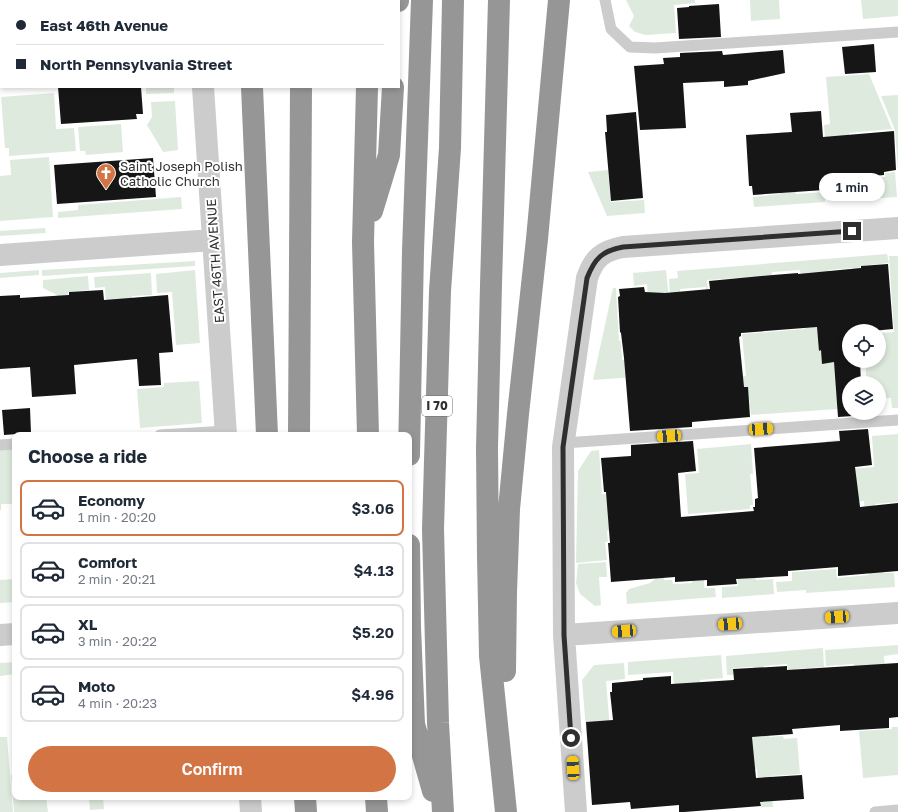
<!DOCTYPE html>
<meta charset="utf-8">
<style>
body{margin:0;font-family:"Golos Text",sans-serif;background:#f2f2f3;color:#1f2937;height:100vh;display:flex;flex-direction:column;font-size:15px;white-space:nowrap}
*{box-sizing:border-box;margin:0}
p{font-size:13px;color:#747a83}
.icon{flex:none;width:22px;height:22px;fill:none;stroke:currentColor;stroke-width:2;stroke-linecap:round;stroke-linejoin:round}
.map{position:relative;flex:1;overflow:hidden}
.drawer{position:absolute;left:12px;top:432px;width:400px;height:368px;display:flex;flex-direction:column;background:#fff;border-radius:8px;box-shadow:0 2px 6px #0003}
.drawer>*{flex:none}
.guide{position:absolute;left:0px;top:0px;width:400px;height:88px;box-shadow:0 2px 6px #0003;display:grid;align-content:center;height:88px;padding:0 16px;background:#fff}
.controls{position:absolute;left:842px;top:324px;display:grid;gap:8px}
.controls a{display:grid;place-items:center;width:44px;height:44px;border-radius:50%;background:#fff;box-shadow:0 2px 6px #0003;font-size:20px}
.end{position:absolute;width:18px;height:18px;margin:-9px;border:5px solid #2f2f2f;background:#fff;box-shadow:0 0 0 2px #fff}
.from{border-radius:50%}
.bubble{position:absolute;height:28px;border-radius:14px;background:#fff;box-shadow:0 2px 6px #0003;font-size:13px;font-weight:600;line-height:28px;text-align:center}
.car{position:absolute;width:12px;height:24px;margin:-12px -6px;border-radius:5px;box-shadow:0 0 3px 1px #0007;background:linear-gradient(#f5c518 24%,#345 0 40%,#f5c518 0 76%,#345 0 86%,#f5c518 0)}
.guide b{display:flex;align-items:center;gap:14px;height:38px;font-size:15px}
.guide b+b{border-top:1px solid #e0e1e3}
.guide i{width:10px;height:10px;background:#1f2937}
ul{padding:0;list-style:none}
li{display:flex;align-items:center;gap:12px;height:56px;margin:0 8px 6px;padding:0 8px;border:2px solid #e0e1e3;border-radius:8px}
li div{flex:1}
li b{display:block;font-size:15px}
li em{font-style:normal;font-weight:600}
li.current{border-color:#d27444}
li>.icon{width:36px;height:36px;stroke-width:1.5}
h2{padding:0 16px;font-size:18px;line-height:48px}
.cta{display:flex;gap:8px;margin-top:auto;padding:8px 16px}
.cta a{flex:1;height:46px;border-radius:24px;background:#d27444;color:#fff;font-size:16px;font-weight:600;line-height:46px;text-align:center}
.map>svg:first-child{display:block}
.green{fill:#dfeade}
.building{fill:#161616}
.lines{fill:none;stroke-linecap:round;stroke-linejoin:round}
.lane{stroke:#ccc;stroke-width:11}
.street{stroke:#ccc;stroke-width:22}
.highway{stroke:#969696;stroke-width:22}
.route{stroke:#2f2f2f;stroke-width:5}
.labels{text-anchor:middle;stroke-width:4;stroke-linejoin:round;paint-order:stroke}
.shield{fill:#fff;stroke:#6d6d6d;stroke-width:1}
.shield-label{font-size:12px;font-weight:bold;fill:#2f2f2f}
.poi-label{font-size:13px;fill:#2f2f2f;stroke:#fff;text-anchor:start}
.street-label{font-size:13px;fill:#2f2f2f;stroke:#fff}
</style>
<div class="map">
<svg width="898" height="812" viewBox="0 0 898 812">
<rect width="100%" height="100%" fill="#fff"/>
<path class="green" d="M626 0H695V3L674 5 676 33 646 35 635 32 629 26 634 16Z
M750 0H779L780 19 751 21Z
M861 0H898V16L863 19Z
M869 74 892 129 849 133 852 173H858L859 178 885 177V173L895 172 897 197 829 201 824 125 830 124 826 77Z
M146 87H174V93L146 94Z
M54 93 56 129 74 128 76 151 9 156V148H5L1 97Z
M898 95V170L895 130 881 96Z
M175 101 178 150 163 152 147 125 152 117 151 102Z
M121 124 123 152 86 155 85 151H80L78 127Z
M785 132 790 184H795L796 194 825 192V202L754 207 753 197 780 194V186H782L778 133Z
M49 157 53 217 0 221V176L11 175 10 160Z
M608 170 611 202 644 200 645 213 607 216 588 172Z
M181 197 182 209 58 218V212L78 210V205Z
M45 228 46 233 0 236V231Z
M887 254 889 263 860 266V272L854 273 853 268 829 270V279H801L800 270 772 272 774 330 743 333 738 278 707 280 711 324 709 325 706 287 680 289 681 308 670 298 669 279 678 278 677 271Z
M889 256H898V408H892L891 398H879V383H867L865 361H879V333L894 332Z
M195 261V266L42 276V270Z
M39 270V275L0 278V273Z
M195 270 200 343 176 345 172 292 157 293 156 274Z
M666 270 669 300 648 302 647 284 634 286 633 273Z
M151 273 152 295 132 296V301L106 303 105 287 95 288 94 277Z
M88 276 89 290 68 292V299L58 300 57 295 43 288V280Z
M830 280 838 409 751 415 749 398 718 401 717 379 746 376 742 334 805 329 802 283Z
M613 288H616L619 341H621L622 360 648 358 649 376 593 380Z
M199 381 202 423 140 428 137 389 164 387V383Z
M898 434V502L875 504 879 564 869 565 864 501 831 504 826 441 849 439 851 469 874 467 872 436Z
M751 444 753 474H750L753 505H750V509L688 514 685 474 699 473 697 449Z
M15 449V504H1V510H0V450Z
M599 450 602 494 647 490 645 527 607 531 608 542H605L607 560 576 563 578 471 591 451Z
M751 512 756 580 773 579 774 594 722 598V587L738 586 737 575Z
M606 562 607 577H599L601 605 595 606 580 594 576 583 578 564Z
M882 567 883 573H894L895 587 806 593V590L777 592 776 582 792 581V572L836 569 837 578 869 575 868 568Z
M664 577V580H672L673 584 692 583V579L704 578V588H715L716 597 627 604 626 593 629 589 650 583 656 578Z
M15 579V602L0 603V580Z
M898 645V654L884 656 885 669 855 674 854 664 826 666 825 650Z
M823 648 824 667 797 669 788 673 787 664 764 666V672L755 673 754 667 733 668V675H727L726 656Z
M721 655 723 678 700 680 704 738 678 742 673 672 628 675V662Z
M15 662V674L0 676V663Z
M624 663 625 679 606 681 611 741 587 743 582 680 594 665Z
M892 727H898V775L863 778 859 731 892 729Z
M739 735H769V737L783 736 784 739 797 738 800 774 771 776 773 807H761L760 781H758L757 769 730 771Z
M0 737H7L13 812H0Z
M11 775H15V797H46L48 812H14Z
M89 797H103L104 809 90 810Z"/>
<path class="building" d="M719 4 721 37 679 39 677 8 689 7V6Z
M874 44 876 72 845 74 842 47Z
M783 50 785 73 748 81V85L724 87V81L683 83 686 128 640 130 634 66 664 64 663 58 680 57V53L722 51 723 55Z
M58 87H141L143 114H136L137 119 61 124Z
M821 111 823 137 894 131 896 170 884 172V175L823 181 824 190 753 195 752 186H749L746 135 792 132 790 113Z
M636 112 643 198 611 201 605 132H607L606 115Z
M153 158 156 197 57 204 54 165Z
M888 264 893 329 872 331H849V361H860L861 383H849V413H866L867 415 838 417 834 362 822 364 821 350 819 351 817 327 741 333V336L739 337 744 387H748L750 417 692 422V427L630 431 624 358 621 333 620 332 618 297 620 296 619 289 644 287 645 292 665 293 710 289 709 281 773 275 798 273V274L861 268V266Z
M103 290 104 300 168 295 173 352 159 353 161 385 139 386 137 359 74 365 76 394 32 397 30 367 0 369V296L20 295V298L69 295V292Z
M30 408 31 433 4 435 2 410Z
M868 429 872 465 855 467 860 507 898 503V571L838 576V567L788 571V576L736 579 737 584 707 586V580L675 582V577L611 582 608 543H610L606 492H604L601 458 631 456V445L693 441 696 471 678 473 681 517 754 511 753 507H755V499L758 498 754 448 840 441 839 431Z
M898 663V717L889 718V728L840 731V725L792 729 793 734 752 737 756 778 802 775 804 799 760 802 761 806 684 812H679V805L631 809 630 802 592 805 586 722 613 720 610 692H612V683L643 680V678L671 676V684L734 680 733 669 787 666V670Z"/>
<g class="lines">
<path class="lane" d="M605 0 611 29 630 47 655 48 898 32
M0 65H1
M160 435 226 431
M564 443 898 420
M0 445 15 444
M875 812 898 810"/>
<path class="street" d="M198 0V1
M203 87 226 435
M0 255 213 240
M0 635 15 634
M564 635 898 613
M250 797 251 812
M576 812 564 635 563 447 587 278C594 258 602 251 623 247L898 228"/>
<path class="highway" d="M247 0V1
M499 0 491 285 487 448 488 556 490 656 506 812
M302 1V0
M370 1V0
M398 1V0
M252 87 267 435
M367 87 363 242 368 435
M372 211 389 155 393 87
M299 435 301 87
M409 455 413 251 422 0
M409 545 410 627 414 724 433 791
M505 671 506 592 509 509 518 414 537 239 559 0
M305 797 306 812
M376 797 377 812
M443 812 438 723 433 529 440 291 450 148 453 0"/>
</g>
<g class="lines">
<path class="route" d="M571 738 564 635 563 447 587 278C595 258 602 251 623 247L852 231"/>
</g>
<defs>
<symbol id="church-pin" viewBox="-11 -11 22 30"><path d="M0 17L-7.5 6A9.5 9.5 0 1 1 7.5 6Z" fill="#d27444" stroke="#fff"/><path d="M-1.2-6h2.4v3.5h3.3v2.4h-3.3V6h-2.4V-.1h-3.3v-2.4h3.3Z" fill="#fff"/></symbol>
</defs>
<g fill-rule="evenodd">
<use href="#church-pin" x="95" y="162" width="22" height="30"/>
</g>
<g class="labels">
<rect class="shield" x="422" y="396" width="30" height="20" rx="3"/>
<g class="shield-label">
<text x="437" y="410">I 70</text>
</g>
<g class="poi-label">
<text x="120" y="171">Saint Joseph Polish<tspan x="120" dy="15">Catholic Church</tspan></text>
</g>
<g class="street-label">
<text transform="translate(215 261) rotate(-94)" y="5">EAST 46TH AVENUE</text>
</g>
</g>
</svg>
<div class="controls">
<a><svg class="icon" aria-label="locate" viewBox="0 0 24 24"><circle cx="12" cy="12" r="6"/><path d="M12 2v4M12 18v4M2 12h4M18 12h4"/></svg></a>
<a><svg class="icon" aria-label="layers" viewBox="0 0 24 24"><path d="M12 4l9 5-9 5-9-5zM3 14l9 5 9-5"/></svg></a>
</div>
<i class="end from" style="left:571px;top:738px"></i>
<i class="end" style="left:852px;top:231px"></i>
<div class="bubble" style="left:819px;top:173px;width:66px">1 min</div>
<i class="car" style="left:761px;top:429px;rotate:86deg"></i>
<i class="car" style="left:669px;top:436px;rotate:266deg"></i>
<i class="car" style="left:837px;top:617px;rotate:266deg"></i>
<i class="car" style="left:730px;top:624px;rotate:266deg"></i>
<i class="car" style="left:624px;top:631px;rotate:266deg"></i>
<i class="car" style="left:573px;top:768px;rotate:357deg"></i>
<div class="guide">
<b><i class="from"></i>East 46th Avenue</b>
<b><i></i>North Pennsylvania Street</b>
</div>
<section class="drawer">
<h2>Choose a ride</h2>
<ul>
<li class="current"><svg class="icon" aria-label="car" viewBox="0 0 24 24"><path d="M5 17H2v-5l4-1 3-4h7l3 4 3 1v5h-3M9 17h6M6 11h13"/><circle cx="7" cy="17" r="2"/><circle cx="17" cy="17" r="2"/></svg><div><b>Economy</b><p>1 min · 20:20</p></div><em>$3.06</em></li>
<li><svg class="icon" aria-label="car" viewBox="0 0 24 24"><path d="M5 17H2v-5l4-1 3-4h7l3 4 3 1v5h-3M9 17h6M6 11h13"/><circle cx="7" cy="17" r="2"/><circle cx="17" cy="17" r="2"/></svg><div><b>Comfort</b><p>2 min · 20:21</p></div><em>$4.13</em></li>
<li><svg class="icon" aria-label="car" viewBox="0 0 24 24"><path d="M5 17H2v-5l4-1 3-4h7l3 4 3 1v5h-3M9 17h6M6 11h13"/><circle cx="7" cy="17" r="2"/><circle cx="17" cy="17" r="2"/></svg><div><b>XL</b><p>3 min · 20:22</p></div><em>$5.20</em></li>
<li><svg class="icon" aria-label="car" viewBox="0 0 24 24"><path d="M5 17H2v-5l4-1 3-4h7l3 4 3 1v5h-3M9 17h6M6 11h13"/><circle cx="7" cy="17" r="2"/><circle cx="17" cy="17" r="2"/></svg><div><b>Moto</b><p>4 min · 20:23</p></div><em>$4.96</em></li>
</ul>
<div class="cta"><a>Confirm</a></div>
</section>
</div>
